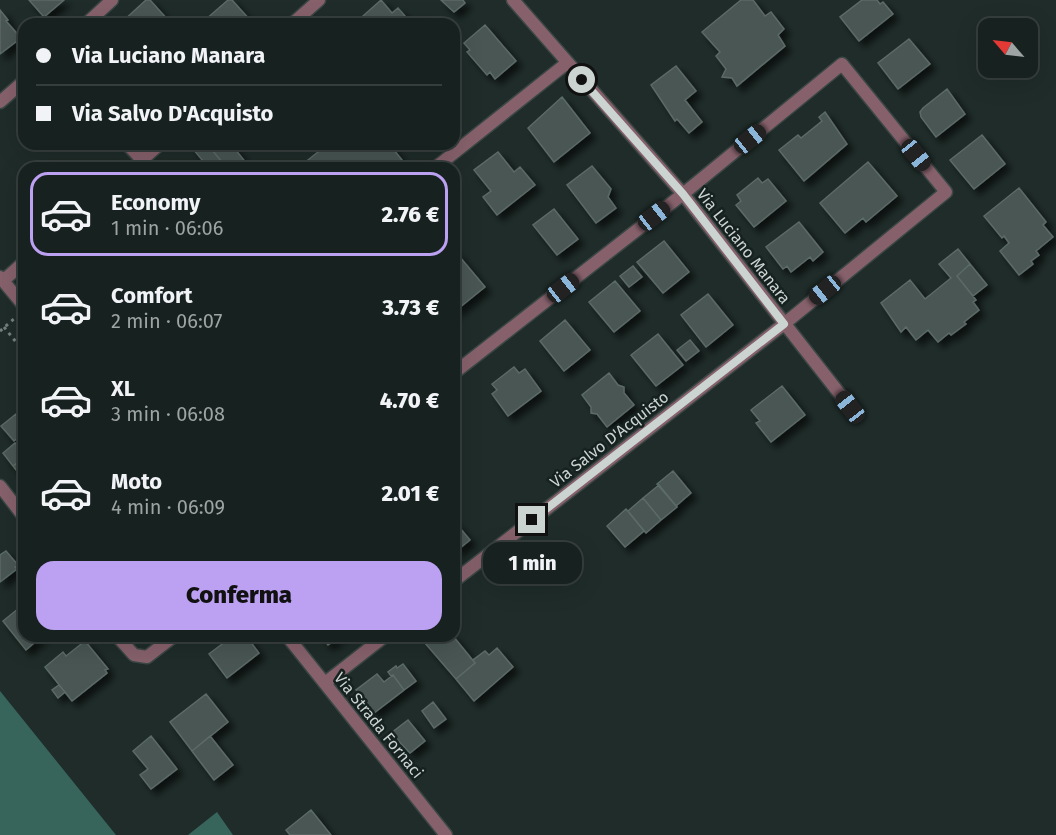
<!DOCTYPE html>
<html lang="it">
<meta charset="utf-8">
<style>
body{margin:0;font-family:"Fira Sans",sans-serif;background:#202928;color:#f1f3f6;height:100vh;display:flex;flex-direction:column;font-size:22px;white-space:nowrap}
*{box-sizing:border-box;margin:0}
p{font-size:20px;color:#9ea3a4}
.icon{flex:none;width:33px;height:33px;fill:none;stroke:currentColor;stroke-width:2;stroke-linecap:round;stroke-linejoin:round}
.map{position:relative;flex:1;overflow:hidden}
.drawer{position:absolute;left:18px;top:162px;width:442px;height:480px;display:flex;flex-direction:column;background:#17211f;border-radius:18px;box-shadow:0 6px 24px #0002,0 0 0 2px #363e3d}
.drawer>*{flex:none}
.hud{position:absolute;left:18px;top:18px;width:442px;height:132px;border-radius:18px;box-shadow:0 6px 24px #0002,0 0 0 2px #363e3d;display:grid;align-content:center;height:132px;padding:0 18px;background:#17211f}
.needle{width:39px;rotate:298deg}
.fabs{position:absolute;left:978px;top:18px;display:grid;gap:12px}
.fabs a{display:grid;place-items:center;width:60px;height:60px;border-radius:12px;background:#17211f;box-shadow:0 6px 24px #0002,0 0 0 2px #363e3d;font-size:30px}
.end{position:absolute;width:27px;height:27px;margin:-14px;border:8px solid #ccd4d2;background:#111;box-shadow:0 0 0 3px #111}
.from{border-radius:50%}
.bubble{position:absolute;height:42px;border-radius:18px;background:#17211f;box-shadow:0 6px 24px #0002,0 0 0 2px #363e3d;font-size:20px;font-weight:800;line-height:42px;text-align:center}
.car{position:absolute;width:18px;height:36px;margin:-18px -9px;border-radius:8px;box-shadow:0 0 4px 2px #0007;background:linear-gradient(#222 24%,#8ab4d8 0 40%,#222 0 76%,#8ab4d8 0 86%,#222 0)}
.hud b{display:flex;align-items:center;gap:21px;height:57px;font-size:22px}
.hud b+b{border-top:2px solid #363e3d}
.hud i{width:15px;height:15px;background:#f1f3f6}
ul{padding:10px 0 0;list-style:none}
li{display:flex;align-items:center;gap:18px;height:84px;margin:0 12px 9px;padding:0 6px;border:3px solid transparent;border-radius:18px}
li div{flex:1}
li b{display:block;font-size:22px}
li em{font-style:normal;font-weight:800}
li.active{border-color:#bca0f2}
li>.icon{width:54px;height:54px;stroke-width:1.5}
.button{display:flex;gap:12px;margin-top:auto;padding:12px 18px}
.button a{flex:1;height:69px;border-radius:18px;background:#bca0f2;color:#111;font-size:24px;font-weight:800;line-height:69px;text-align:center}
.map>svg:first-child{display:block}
.forest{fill:#37655c}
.building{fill:#485652;stroke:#5c6a67;stroke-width:1.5;filter:url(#shadow)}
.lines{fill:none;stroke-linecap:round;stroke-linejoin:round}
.minor-casing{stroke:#3b4744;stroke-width:15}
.path{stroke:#75807d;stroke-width:3;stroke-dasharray:3 4.5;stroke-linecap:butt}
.minor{stroke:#86616c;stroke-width:12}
.route{stroke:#ccd4d2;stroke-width:8}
.labels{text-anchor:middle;stroke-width:5;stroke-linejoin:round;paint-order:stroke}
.street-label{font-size:16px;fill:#ccd4d2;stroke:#162220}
</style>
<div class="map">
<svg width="1056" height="835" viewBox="0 0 1056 835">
<defs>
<filter id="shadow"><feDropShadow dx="5.5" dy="5.5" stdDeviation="3" flood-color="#0009"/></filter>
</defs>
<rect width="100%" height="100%" fill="#1f2c29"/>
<path class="forest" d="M0 691 116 835H0Z
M217 812 233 835H188Z"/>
<path class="building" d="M29 0H64L44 17Z
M146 0H150L168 20 164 24H125L123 21Z
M228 0H232L250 20 246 24H208L205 20Z
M381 0 392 13 398 8 412 24H354Z
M441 0H463L465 3 454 12Z
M741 0H753L765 16 771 12 784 29 778 35 785 46 737 86 732 78 722 77 726 69 716 56 720 52 702 32Z
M862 0H877L880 4 883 2 893 14 859 41 840 17Z
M0 10 8 20 6 21 21 38 0 54Z
M485 25 516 61 495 79 490 72 487 75 467 52 470 50 464 43Z
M909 39 930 64 898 89 878 63Z
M676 66 696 91 685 100 702 122 689 133 677 119 675 121 651 85Z
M947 89 965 114 936 137 921 117 920 112 923 108Z
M562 97 590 133 554 162 528 128Z
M825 112 847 144 804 181 779 150 798 135 801 138 822 121 819 117Z
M982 135 1005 164 974 189 950 160Z
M200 144H207L227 168H203L200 163 203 161 193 149Z
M207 144H231L247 164 241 168H227Z
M328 144H389L402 160 392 168H298Z
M498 152 514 172 520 167 535 185 497 215 483 197 491 191 474 170Z
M868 162 897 196 866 222 863 218 845 233 820 203Z
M592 166 611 189 608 197 616 208 596 223 567 185Z
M758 178 762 183 768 179 786 201 754 227 736 205 741 201 737 195Z
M1019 188 1046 222 1043 225 1053 237 1036 251 1039 255 1031 261 1033 264 1019 275 1000 251 1009 243 1004 236 1002 238 984 216Z
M554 209 578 239 557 255 533 225Z
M799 222 823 252 813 261 810 257 791 272 787 266 783 269 766 247Z
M664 241 689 272 663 293 637 262Z
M958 249 970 264 957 276 976 300 973 302 979 310 964 322 966 324 951 335 949 333 938 342 928 330 916 340 906 327 901 332 881 303 910 280 925 299 951 278 939 264Z
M454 250 485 287 454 312Z
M970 264 987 285 973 296 957 276Z
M633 266 642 277 629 287 620 276Z
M615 281 640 311 614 332 589 302Z
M708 294 733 325 706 347 681 315Z
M565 320 590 350 564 371 540 341Z
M658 334 683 365 656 386 631 355Z
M690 340 699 351 686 361 677 350Z
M514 367 519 373 525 369 541 391 508 416 492 394 497 390 492 384Z
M609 373 618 385 624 387V393L634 405 607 427 597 414 591 413V407L582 395Z
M782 386 805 415 771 442 756 423 760 421 751 410Z
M16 414 20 419 24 416V433L14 441 1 426Z
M15 443 24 452V458L13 466 3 453Z
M24 458V480L13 466Z
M673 471 691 493 676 506 657 484Z
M659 485 677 507 661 520 643 498Z
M643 498 661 520 646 533 628 511Z
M626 509 644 531 625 547 607 526Z
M454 521 470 540 454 553Z
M6 551 18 565 15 567 17 569 0 582V555Z
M24 604V636H42L26 650 3 621Z
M233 636H246L259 653 227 678 209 654Z
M321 636H340L328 645Z
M433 636H453L475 663 456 679 425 643Z
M85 641 108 669 105 670 107 673 72 701 45 667 63 652 66 656Z
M497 648 513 667 474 701 456 679 475 663 473 660 485 651 489 655Z
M403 664 416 681 404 690 393 675 391 676 388 672 396 666 397 668Z
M377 674 384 682 393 675 404 690 374 713 356 690Z
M59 685 65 692 58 698 52 690Z
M206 694 228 722 192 751 170 722Z
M433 702 446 719 434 728 422 711Z
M408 720 425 741 410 753 391 733Z
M151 736 177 769 151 789 140 775 148 769 133 751Z
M210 736 233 765 214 780 192 751Z
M311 810 331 835H290L286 830Z"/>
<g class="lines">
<defs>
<path id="minor" d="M513 0 683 194 850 407
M86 24 112 0
M292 24 319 0
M0 102 24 81
M127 144 142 160
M133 168 160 144
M435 168 567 63
M0 277 24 306
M3 281 24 262
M454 373 683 194 842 64 946 192 784 324 454 581
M0 486 24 517
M117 636 134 655 147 657 174 636
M287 636 446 835
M325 683 385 636"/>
</defs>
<use href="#minor" class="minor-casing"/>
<path class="path" d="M4 327 24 352
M0 331 15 318"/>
<use href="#minor" class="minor"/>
</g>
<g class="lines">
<path class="route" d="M532 520 784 324 683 194 582 80"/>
</g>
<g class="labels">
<g class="street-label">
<text transform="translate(744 246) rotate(52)" y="6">Via Luciano Manara</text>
<text transform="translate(609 439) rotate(-38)" y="6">Via Salvo D'Acquisto</text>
<text transform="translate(379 725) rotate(51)" y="6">Via Strada Fornaci</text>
</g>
</g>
</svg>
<div class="fabs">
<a><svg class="needle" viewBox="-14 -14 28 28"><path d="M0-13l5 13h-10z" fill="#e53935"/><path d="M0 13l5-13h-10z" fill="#9ea3a4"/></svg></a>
</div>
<i class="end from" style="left:582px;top:80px"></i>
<i class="end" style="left:532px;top:520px"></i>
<div class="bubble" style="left:483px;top:542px;width:99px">1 min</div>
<i class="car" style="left:750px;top:139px;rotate:51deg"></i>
<i class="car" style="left:916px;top:155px;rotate:141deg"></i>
<i class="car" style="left:654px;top:216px;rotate:52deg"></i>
<i class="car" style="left:563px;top:288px;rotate:52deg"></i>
<i class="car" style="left:825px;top:290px;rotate:231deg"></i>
<i class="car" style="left:850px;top:407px;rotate:322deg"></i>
<div class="hud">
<b><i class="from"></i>Via Luciano Manara</b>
<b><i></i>Via Salvo D'Acquisto</b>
</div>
<section class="drawer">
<ul>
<li class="active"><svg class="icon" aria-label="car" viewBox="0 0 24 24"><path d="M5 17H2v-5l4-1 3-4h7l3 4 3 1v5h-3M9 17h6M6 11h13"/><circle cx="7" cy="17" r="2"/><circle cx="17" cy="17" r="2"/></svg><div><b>Economy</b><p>1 min · 06:06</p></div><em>2.76 €</em></li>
<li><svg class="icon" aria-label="car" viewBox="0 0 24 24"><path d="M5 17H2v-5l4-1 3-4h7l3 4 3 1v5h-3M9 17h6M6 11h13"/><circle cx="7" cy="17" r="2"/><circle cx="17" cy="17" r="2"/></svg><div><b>Comfort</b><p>2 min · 06:07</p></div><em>3.73 €</em></li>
<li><svg class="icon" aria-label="car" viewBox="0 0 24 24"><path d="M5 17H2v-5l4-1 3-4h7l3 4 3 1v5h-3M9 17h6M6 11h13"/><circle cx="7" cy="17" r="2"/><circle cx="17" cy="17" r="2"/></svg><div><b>XL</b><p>3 min · 06:08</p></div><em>4.70 €</em></li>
<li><svg class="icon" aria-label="car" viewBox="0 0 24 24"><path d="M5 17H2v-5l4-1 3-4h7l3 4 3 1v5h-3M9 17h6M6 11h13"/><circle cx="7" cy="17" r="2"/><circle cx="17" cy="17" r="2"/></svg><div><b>Moto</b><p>4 min · 06:09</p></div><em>2.01 €</em></li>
</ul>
<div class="button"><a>Conferma</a></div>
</section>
</div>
